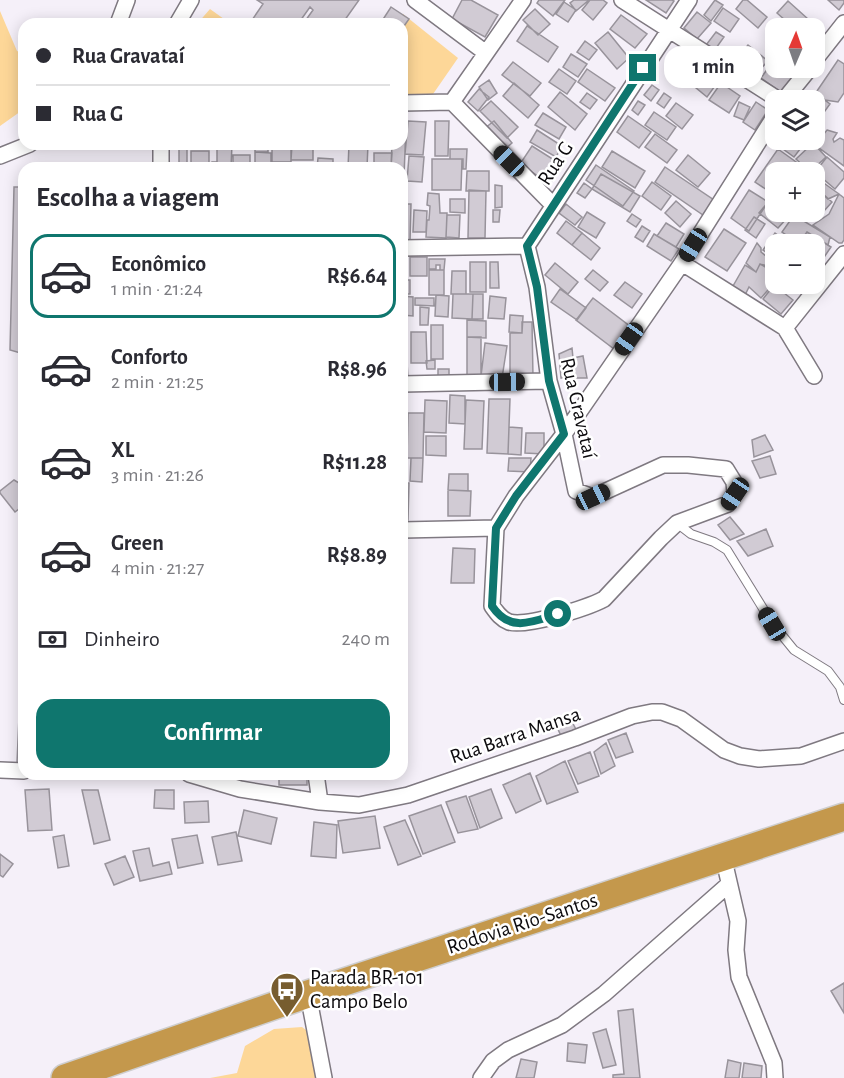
<!DOCTYPE html>
<html lang="pt">
<meta charset="utf-8">
<style>
body{margin:0;font-family:"Alegreya Sans",sans-serif;background:#f7f7f7;color:#2b2b33;height:100vh;display:flex;flex-direction:column;font-size:22px;white-space:nowrap}
*{box-sizing:border-box;margin:0}
p{font-size:20px;color:#7c7c81}
.icon{flex:none;width:33px;height:33px;fill:none;stroke:currentColor;stroke-width:2;stroke-linecap:round;stroke-linejoin:round}
.map{position:relative;flex:1;overflow:hidden}
.drawer{position:absolute;left:18px;top:162px;width:390px;height:618px;display:flex;flex-direction:column;background:#fff;border-radius:18px;box-shadow:0 3px 15px #0003}
.drawer>*{flex:none}
.guide{position:absolute;left:18px;top:18px;width:390px;height:132px;border-radius:18px;box-shadow:0 3px 15px #0003;display:grid;align-content:center;height:132px;padding:0 18px;background:#fff}
.needle{width:39px;rotate:2deg}
.controls{position:absolute;left:765px;top:18px;display:grid;gap:12px}
.controls a{display:grid;place-items:center;width:60px;height:60px;border-radius:12px;background:#fff;box-shadow:0 3px 15px #0003;font-size:30px}
.end{position:absolute;width:27px;height:27px;margin:-14px;border:8px solid #0f766e;background:#fff;box-shadow:0 0 0 3px #fff}
.from{border-radius:50%}
.bubble{position:absolute;height:42px;border-radius:18px;background:#fff;box-shadow:0 3px 15px #0003;font-size:20px;font-weight:700;line-height:42px;text-align:center}
.car{position:absolute;width:18px;height:36px;margin:-18px -9px;border-radius:8px;box-shadow:0 0 4px 2px #0007;background:linear-gradient(#222 24%,#8ab4d8 0 40%,#222 0 76%,#8ab4d8 0 86%,#222 0)}
.guide b{display:flex;align-items:center;gap:21px;height:57px;font-size:22px}
.guide b+b{border-top:2px solid #e1e1e2}
.guide i{width:15px;height:15px;background:#2b2b33}
ul{padding:0;list-style:none}
li{display:flex;align-items:center;gap:18px;height:84px;margin:0 12px 9px;padding:0 6px;border:3px solid transparent;border-radius:18px}
li div{flex:1}
li b{display:block;font-size:22px}
li em{font-style:normal;font-weight:700}
li.current{border-color:#0f766e}
li>.icon{width:54px;height:54px;stroke-width:1.5}
h2{padding:0 18px;font-size:27px;line-height:72px}
.pay{display:flex;align-items:center;gap:15px;height:66px;padding:0 18px;font-size:22px}
.pay p{margin-inline-start:auto}
.cta{display:flex;gap:12px;margin-top:auto;padding:12px 18px}
.cta a{flex:1;height:69px;border-radius:18px;background:#0f766e;color:#fff;font-size:24px;font-weight:700;line-height:69px;text-align:center}
.map>svg:first-child{display:block}
.green{fill:#fdd798}
.building{fill:#d1cbd4;stroke:#98939b;stroke-width:1.5}
.lines{fill:none;stroke-linecap:round;stroke-linejoin:round}
.lane-casing{stroke:#7f7981;stroke-width:10}
.street-casing{stroke:#7f7981;stroke-width:18}
.highway-casing{stroke:#cececf;stroke-width:30}
.lane{stroke:#fff;stroke-width:8}
.street{stroke:#fff;stroke-width:15}
.highway{stroke:#c4984c;stroke-width:27}
.route{stroke:#0f766e;stroke-width:8}
.labels{text-anchor:middle;stroke-width:5;stroke-linejoin:round;paint-order:stroke}
.street-label{font-size:21px;fill:#0c0a0d;stroke:#fff}
.poi-label{font-size:21px;fill:#0c0a0d;stroke:#fff;text-anchor:start}
</style>
<div class="map">
<svg width="844" height="1078" viewBox="0 0 844 1078">
<rect width="100%" height="100%" fill="#f5f0f9"/>
<path class="green" d="M210 9 231 24H197Z
M0 11 17 51 24 54V109L0 126Z
M403 14 458 58 431 97 402 96V24H396Z
M302 1027 310 1033 319 1078H210L237 1073 245 1046 274 1029Z"/>
<path class="building" d="M257 0H359L342 24H303L313 10 310 7 298 24H252L250 23 263 4Z
M462 0H471L498 15 485 37 452 19Z
M539 0H565L553 16 537 3Z
M574 0H589L576 11 570 3Z
M590 0H603L607 3 593 20 582 10Z
M646 0H672L674 1 666 13Z
M715 0 723 5 711 21 704 15Z
M743 0H747L767 17 758 28 736 9Z
M828 0H844V3L839 10Z
M788 1 808 19 800 28H794L777 13Z
M564 2 576 10 568 22 556 14Z
M391 7 409 19 402 29V24H380Z
M723 8 739 19 730 32 714 21Z
M535 9 550 24 538 35 523 20Z
M697 12 711 23 697 39 684 28Z
M621 15 647 34 635 48 610 29Z
M527 26 558 47 548 62 517 41Z
M608 32 629 58 617 69 595 43Z
M716 32 724 37 714 51 706 45Z
M585 41 597 50 589 60 577 52Z
M748 45 768 61 754 76 734 62Z
M571 54 587 64 578 77 563 67Z
M681 56 690 63 678 78 669 70Z
M838 60 844 64V93L838 102 825 100 817 91Z
M773 61 776 62V68H783L795 75 782 93 761 78Z
M513 62 541 83 530 96 502 75Z
M697 64 703 69 690 85 684 79Z
M559 69 576 81 567 94 549 82Z
M587 69 615 88 605 101 578 82Z
M707 70 720 79 707 97 695 87Z
M489 80 497 93 488 100 479 87Z
M514 83 539 105 528 118 503 96Z
M721 83 740 96 729 113 709 100Z
M652 85 659 90 651 101 644 95Z
M479 89 489 97 478 111 468 102Z
M812 91 830 104 817 122 814 120V100H806Z
M560 92 587 114 575 130 548 107Z
M587 93 597 100 590 109 580 102Z
M664 93 671 98 664 108 657 103Z
M491 101 518 127 507 138 480 111Z
M638 101 645 105 638 115 632 110Z
M739 102 750 107 744 120 734 116Z
M756 102 768 110 755 130 743 122Z
M676 103 693 115 682 129 666 116Z
M654 112 676 127 667 140 645 125Z
M543 113 566 127 559 139 535 125Z
M628 116 651 132 639 148 617 132Z
M408 121 426 122 423 155 405 154Z
M435 121H449L448 156H435Z
M494 121 512 143 504 150 485 128Z
M402 126H406L403 201 402 168H391L392 144H402Z
M537 130 562 146 556 157 530 142Z
M827 130 837 133 833 139 834 142 840 138 844 140V166L815 145Z
M655 134 677 150 667 163 645 147Z
M783 140H807L794 157 779 146Z
M813 143 826 157 810 172 796 159Z
M179 144H187V168H179Z
M190 144H210V148H190Z
M211 144H232L231 168H211L212 162H217V149H211Z
M255 144H268V152H255Z
M272 144H291V162H272Z
M349 144H368L367 168H348Z
M292 145H313V160H291Z
M532 146 562 165 550 184 520 164Z
M450 149H467L466 169H463V159H450Z
M778 149 803 167 799 172H776V196L755 182Z
M191 151H209V168H191Z
M612 151 645 171 635 188 602 167Z
M255 152 271 153V163H255Z
M374 153H392L391 168H374Z
M233 155H250V168H233Z
M688 155 710 173 698 187 676 170Z
M409 156 424 157 422 182 407 181Z
M827 157 844 172V178L835 189 815 172Z
M318 158 333 159V168H317Z
M432 159H462L461 190H432Z
M254 163H286V168H254Z
M596 165 634 191 623 206 586 180Z
M665 167 714 200 703 215 655 182Z
M467 171H489V191H466Z
M601 174 640 196 630 212 592 189Z
M814 176 839 194 828 199 814 186Z
M652 182 671 196 661 210 642 196Z
M584 183 592 189 585 198 577 193Z
M495 185 502 186V207L495 208Z
M814 186 832 202 824 211 814 202Z
M14 187H24V354L10 350Z
M469 190 486 191 485 238H468Z
M749 190 768 202 749 231 731 218Z
M428 193 439 194 440 213H447L446 238 426 237 427 220H429L430 206 427 205Z
M839 194 844 198V240L842 243H839L813 225 829 214Z
M450 199H465V213L450 212Z
M676 201 691 214 680 227 665 213Z
M769 201 776 206V212H782L788 217 778 228 759 213Z
M402 204H411L410 241H402Z
M566 204 582 217 575 225 559 213Z
M414 210 427 211 426 232H413Z
M493 210H500L499 222H493Z
M587 212 605 223 596 238 578 227Z
M798 212H813L809 219Z
M632 214 641 220 636 227 627 221Z
M447 215H460L459 238 446 237Z
M794 215 830 237 828 245 807 232 799 244 782 232Z
M754 217 765 224 756 238 745 230Z
M566 221 582 233 572 245 557 233Z
M666 223 684 234 676 247 657 236Z
M642 226 650 231 643 242 635 237Z
M724 229 746 243 727 271 705 257Z
M807 232 831 247 814 272V244H798Z
M582 233 600 248 591 260 572 245Z
M775 233 790 244H776V259L763 250Z
M654 234 679 249 671 261 647 246Z
M757 243 761 248V252L773 262 768 266 760 264 756 272 746 263Z
M410 257H427V276H410Z
M429 259H445L444 270H440V265H436V269H429Z
M470 262H486V292H470Z
M490 262H498L499 288H490Z
M555 263 578 282 568 294 545 275Z
M760 264 776 273V284H789L785 291 774 283 761 298 749 287 745 295 733 286 745 265 756 272Z
M429 270H444V295H429Z
M593 270 608 282 600 291 585 279Z
M452 271H466V294H451Z
M402 280H410V294H402Z
M625 282 642 294 632 308 614 295Z
M774 285 793 300 781 314 763 299Z
M560 289 586 308 577 320 551 302Z
M453 294H473L472 319 452 318Z
M473 294H483V319H472Z
M436 295 449 296 448 317 435 316Z
M402 296 413 297V316L402 315Z
M490 296 506 298 504 319 488 318Z
M415 298H434V306L415 305Z
M593 298 631 327 614 349 576 320Z
M420 307 429 308 428 325H420Z
M510 315 523 316 522 333 509 332Z
M467 320 486 321V338L467 337Z
M522 322H532L533 377H510V333H522Z
M431 325H443V359H431Z
M411 332H426L427 363H411Z
M467 337H481V375H467Z
M402 340H407V362H402Z
M485 343 507 346 502 378 481 376Z
M572 348 573 358 583 356 587 378H561L559 354Z
M435 360V369H427L426 361Z
M402 362H407L408 379H402Z
M438 369H449V376H438Z
M450 395 465 396V424L449 423Z
M489 399H510L508 454 487 453Z
M425 400 447 401 446 433 424 432Z
M466 400 484 401 482 449H464Z
M408 413H424L423 458H407Z
M402 419H405L404 454H402Z
M509 427 522 428 521 455 508 454Z
M526 433H544V454L525 453Z
M765 435 773 450 754 457 752 440Z
M426 436H446V456L426 455Z
M770 456 776 474 760 478 752 461Z
M411 458H423L422 482 410 481Z
M509 458H531L530 472 508 471Z
M402 460H407V482H402Z
M449 474H468V491L448 490Z
M14 480 24 486V505L15 512 0 493V491Z
M402 483H409L408 520H402Z
M448 490 471 491 470 516H448Z
M730 517 744 534 730 540 718 525Z
M766 529 773 546 748 556 737 541Z
M453 548 475 549 474 583H451Z
M19 717 24 718V763H17Z
M571 720 578 733 562 738 556 725Z
M626 733 633 752 616 758 608 740Z
M606 743 615 766 601 774 594 752Z
M590 752 599 776 578 784 568 761Z
M565 761 578 792 547 804 536 776Z
M530 773 541 801 516 813 503 785Z
M279 774H307V785H279Z
M49 789 52 830 28 831 25 790Z
M491 789 502 818 480 828 469 797Z
M82 790H98L110 840 94 844Z
M155 790H174V809L154 808Z
M466 796 478 829 458 833 446 802Z
M208 801 209 822 185 823 184 802Z
M441 805 455 842 423 854 409 816Z
M244 810 277 818 271 844 238 836Z
M375 816 380 848 343 853 338 821Z
M405 820 421 856 398 865 384 827Z
M314 822 337 825 336 858 311 856Z
M236 832 242 861 218 865 212 837Z
M64 835 69 866 58 868 53 837Z
M197 835 203 863 178 868 172 839Z
M149 848 153 866 169 862 172 874 140 881 133 851Z
M0 854 13 864 3 877 0 875Z
M125 856 134 877 114 885 105 864Z
M844 983V1013L831 991Z
M633 1009 640 1078H613V1075L624 1074 618 1011Z
M606 1029 616 1065 603 1068 593 1033Z
M568 1043 587 1045 585 1063 567 1061Z
M521 1059 537 1062 534 1078H516Z
M728 1060 741 1063 739 1078H725Z
M744 1063 762 1066 761 1078H742Z"/>
<g class="lines">
<defs>
<path id="lane" d="M678 524 691 534 714 542 727 550 772 623 794 650 828 671 840 687 844 700"/>
<path id="street" d="M415 0 486 53
M622 0 779 100
M118 24 127 0
M177 24 191 0
M814 61 844 23
M784 100 810 68
M452 102 553 205
M452 102 523 0
M402 103 452 102
M161 144V168
M0 156 30 144
M527 246 689 0
M402 248 527 246
M682 263 785 328 814 376
M785 328 844 254
M402 384 549 381
M496 528 492 606C497 613 501 619 509 622 527 627 587 608 604 599L661 538 677 523 728 504 735 493 734 482 726 469 688 465H663L593 497 576 491 564 434 549 381 537 287 527 246
M402 530 496 528 516 496 564 434 682 263 776 114
M0 770 24 771
M189 774 240 789 320 802 359 805 408 795 575 738 632 716 652 712H662L681 719 724 750 740 756 759 759 801 756 844 741
M316 774 320 802
M723 856 738 921 736 950 739 977 774 1063 775 1078
M308 994 324 1078
M481 1078 493 1061 508 1050 562 1025 604 994 729 884"/>
<path id="highway" d="M65 1078 308 994 844 817"/>
</defs>
<use href="#lane" class="lane-casing"/>
<use href="#street" class="street-casing"/>
<use href="#highway" class="highway-casing"/>
<use href="#lane" class="lane"/>
<use href="#street" class="street"/>
<use href="#highway" class="highway"/>
</g>
<g class="lines">
<path class="route" d="M558 614C532 622 510 633 492 606L496 528 516 496 564 434 549 381 537 287 527 246 643 68"/>
</g>
<defs>
<symbol id="bus-pin" viewBox="-11 -11 22 30"><path d="M0 17L-7.5 6A9.5 9.5 0 1 1 7.5 6Z" fill="#775d2f" stroke="#fff"/><path d="M-5-6H5V4H4V6H2V4H-2V6H-4V4H-5ZM-3.5-4V0h7V-4ZM-3.5 1.2v1.5H-2V1.2ZM2 1.2v1.5H3.5V1.2Z" fill="#fff"/></symbol>
</defs>
<g fill-rule="evenodd">
<use href="#bus-pin" x="268" y="970" width="38" height="52"/>
</g>
<g class="labels">
<g class="street-label">
<text transform="translate(555 163) rotate(-57)" y="7">Rua G</text>
<text transform="translate(579 408) rotate(77)" y="7">Rua Gravataí</text>
<text transform="translate(515 735) rotate(-19)" y="7">Rua Barra Mansa</text>
<text transform="translate(522 923) rotate(-18)" y="7">Rodovia Rio-Santos</text>
</g>
<g class="poi-label">
<text x="310" y="984">Parada BR-101<tspan x="310" dy="24">Campo Belo</tspan></text>
</g>
</g>
</svg>
<div class="controls">
<a><svg class="needle" viewBox="-14 -14 28 28"><path d="M0-13l5 13h-10z" fill="#e53935"/><path d="M0 13l5-13h-10z" fill="#7c7c81"/></svg></a>
<a><svg class="icon" aria-label="layers" viewBox="0 0 24 24"><path d="M12 4l9 5-9 5-9-5zM3 14l9 5 9-5"/></svg></a>
<a>+</a>
<a>−</a>
</div>
<i class="end from" style="left:558px;top:614px"></i>
<i class="end" style="left:643px;top:68px"></i>
<div class="bubble" style="left:664px;top:46px;width:99px">1 min</div>
<i class="car" style="left:509px;top:161px;rotate:315deg"></i>
<i class="car" style="left:693px;top:245px;rotate:212deg"></i>
<i class="car" style="left:629px;top:339px;rotate:215deg"></i>
<i class="car" style="left:507px;top:382px;rotate:89deg"></i>
<i class="car" style="left:735px;top:494px;rotate:214deg"></i>
<i class="car" style="left:593px;top:497px;rotate:65deg"></i>
<i class="car" style="left:772px;top:624px;rotate:329deg"></i>
<div class="guide">
<b><i class="from"></i>Rua Gravataí</b>
<b><i></i>Rua G</b>
</div>
<section class="drawer">
<h2>Escolha a viagem</h2>
<ul>
<li class="current"><svg class="icon" aria-label="car" viewBox="0 0 24 24"><path d="M5 17H2v-5l4-1 3-4h7l3 4 3 1v5h-3M9 17h6M6 11h13"/><circle cx="7" cy="17" r="2"/><circle cx="17" cy="17" r="2"/></svg><div><b>Econômico</b><p>1 min · 21:24</p></div><em>R$6.64</em></li>
<li><svg class="icon" aria-label="car" viewBox="0 0 24 24"><path d="M5 17H2v-5l4-1 3-4h7l3 4 3 1v5h-3M9 17h6M6 11h13"/><circle cx="7" cy="17" r="2"/><circle cx="17" cy="17" r="2"/></svg><div><b>Conforto</b><p>2 min · 21:25</p></div><em>R$8.96</em></li>
<li><svg class="icon" aria-label="car" viewBox="0 0 24 24"><path d="M5 17H2v-5l4-1 3-4h7l3 4 3 1v5h-3M9 17h6M6 11h13"/><circle cx="7" cy="17" r="2"/><circle cx="17" cy="17" r="2"/></svg><div><b>XL</b><p>3 min · 21:26</p></div><em>R$11.28</em></li>
<li><svg class="icon" aria-label="car" viewBox="0 0 24 24"><path d="M5 17H2v-5l4-1 3-4h7l3 4 3 1v5h-3M9 17h6M6 11h13"/><circle cx="7" cy="17" r="2"/><circle cx="17" cy="17" r="2"/></svg><div><b>Green</b><p>4 min · 21:27</p></div><em>R$8.89</em></li>
</ul>
<div class="pay"><svg class="icon" aria-label="cash" viewBox="0 0 24 24"><path d="M3 7h18v10H3z"/><circle cx="12" cy="12" r="2"/></svg>Dinheiro<p>240 m</p></div>
<div class="cta"><a>Confirmar</a></div>
</section>
</div>
